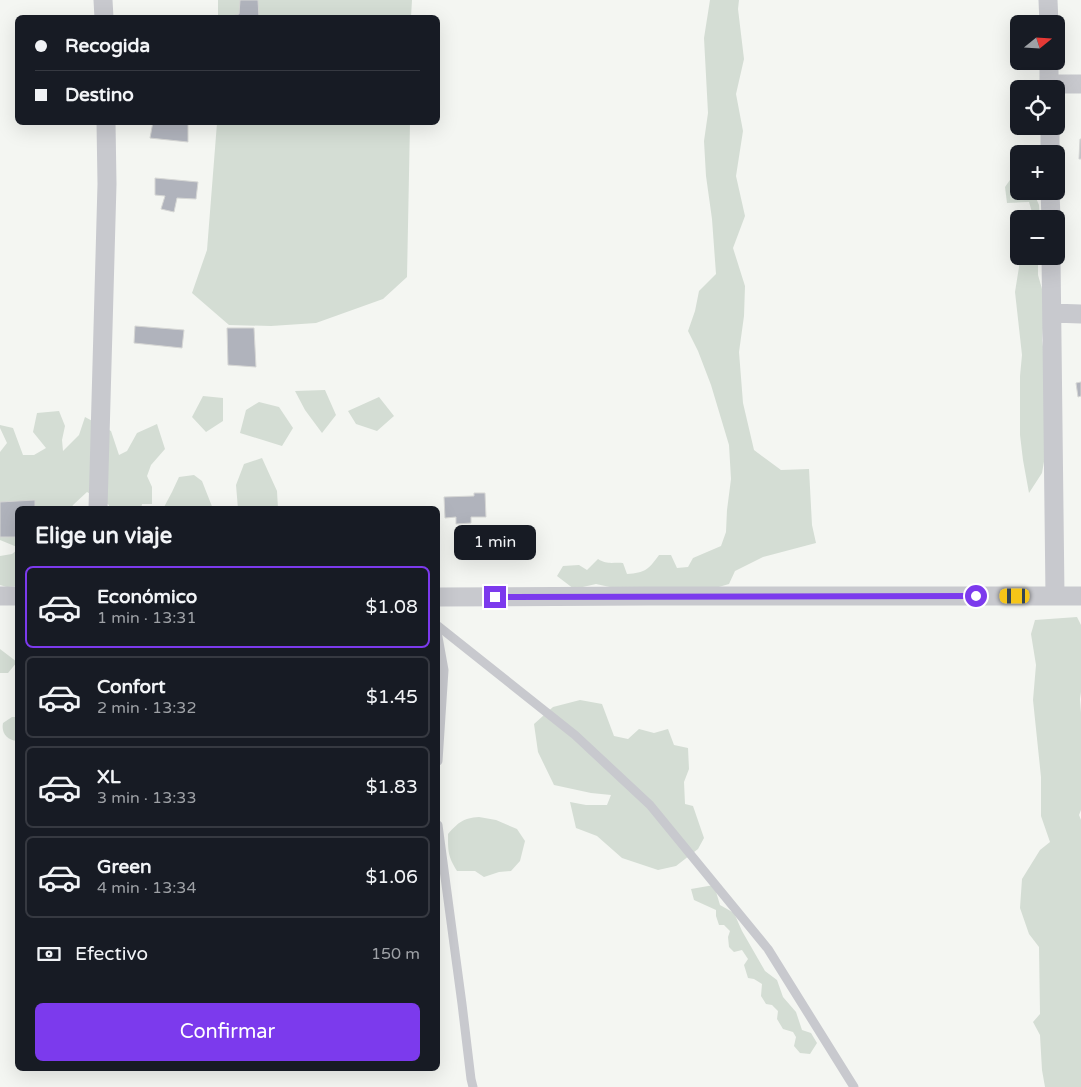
<!DOCTYPE html>
<html lang="es">
<meta charset="utf-8">
<style>
body{margin:0;font-family:"Varela Round",sans-serif;background:#242831;color:#f1f3f6;height:100vh;display:flex;flex-direction:column;font-size:19px;white-space:nowrap}
*{box-sizing:border-box;margin:0}
p{font-size:16px;color:#9ea1a6}
.icon{flex:none;width:28px;height:28px;fill:none;stroke:currentColor;stroke-width:2;stroke-linecap:round;stroke-linejoin:round}
.map{position:relative;flex:1;overflow:hidden}
.panel{position:absolute;left:15px;top:506px;width:425px;height:565px;display:flex;flex-direction:column;background:#171b24;border-radius:8px;box-shadow:0 5px 20px #0002}
.panel>*{flex:none}
.top-card{position:absolute;left:15px;top:15px;width:425px;height:110px;border-radius:8px;box-shadow:0 5px 20px #0002;display:grid;align-content:center;height:110px;padding:0 20px;background:#171b24}
.needle{width:32px;rotate:72deg}
.fabs{position:absolute;left:1010px;top:15px;display:grid;gap:10px}
.fabs a{display:grid;place-items:center;width:55px;height:55px;border-radius:8px;background:#171b24;box-shadow:0 5px 20px #0002;font-size:25px}
.end{position:absolute;width:22px;height:22px;margin:-11px;border:6px solid #7c3aed;background:#fff;box-shadow:0 0 0 2px #fff}
.from{border-radius:50%}
.bubble{position:absolute;height:35px;border-radius:8px;background:#171b24;box-shadow:0 5px 20px #0002;font-size:16px;font-weight:600;line-height:35px;text-align:center}
.car{position:absolute;width:15px;height:30px;margin:-15px -8px;border-radius:6px;box-shadow:0 0 4px 1px #0007;background:linear-gradient(#f5c518 24%,#345 0 40%,#f5c518 0 76%,#345 0 86%,#f5c518 0)}
.top-card b{display:flex;align-items:center;gap:18px;height:48px;font-size:19px}
.top-card b+b{border-top:1px solid #363941}
.top-card i{width:12px;height:12px;background:#f1f3f6}
ul{padding:0;list-style:none}
li{display:flex;align-items:center;gap:15px;height:82px;margin:0 10px 8px;padding:0 10px;border:2px solid #363941;border-radius:8px}
li div{flex:1}
li b{display:block;font-size:19px}
li em{font-style:normal;font-weight:600}
li.on{border-color:#7c3aed}
li>.icon{width:45px;height:45px;stroke-width:1.5}
h2{padding:0 20px;font-size:22px;line-height:60px}
.pay{display:flex;align-items:center;gap:12px;height:55px;padding:0 20px;font-size:19px}
.pay p{margin-inline-start:auto}
.cta{display:flex;gap:10px;margin-top:auto;padding:10px 20px}
.cta a{flex:1;height:58px;border-radius:8px;background:#7c3aed;color:#fff;font-size:20px;font-weight:600;line-height:58px;text-align:center}
.map>svg:first-child{display:block}
.green{fill:#d4ddd4}
.building{fill:#b0b3bc;stroke:#d6d7d5}
.lines{fill:none;stroke-linecap:round;stroke-linejoin:round}
.service{stroke:#c8c9ce;stroke-width:9}
.minor{stroke:#c8c9ce;stroke-width:19}
.route{stroke:#7c3aed;stroke-width:6}
</style>
<div class="map">
<svg width="1081" height="1087" viewBox="0 0 1081 1087">
<rect width="100%" height="100%" fill="#f4f6f2"/>
<path class="green" d="M218 0H412L411 17 218 18Z
M710 0H739L738 9 744 59 736 94 743 131 736 176 745 216 733 248 745 286 744 316 739 352 743 403 754 450 781 470 809 469 812 525 816 543 763 557 735 571 729 584 705 591H628L596 584 574 589 557 576 563 566 579 565 587 570 598 559C608 565 612 562 623 563L627 574C645 573 649 569 659 555H671L677 568 688 567 693 558 721 546 726 532 727 510 731 479 729 445 711 385 698 351 688 331 695 311 699 291 716 274 712 219 706 176 704 141 708 113 704 38Z
M217 123H410L407 277 383 299 316 323 271 326 229 325 192 293 207 250Z
M1012 177 1019 179V191H1033L1039 205 1040 219H1034L1029 202 1007 203 1005 187Z
M1016 241H1019V256H1038V275L1044 296V316L1042 340 1045 360 1046 450 1042 473 1029 493 1023 460 1020 435V376L1022 355 1015 292 1019 267Z
M325 390 336 415 322 433 305 410 295 391Z
M203 396 223 398V421L206 432 192 417Z
M379 397 394 416 377 431 356 424 348 411Z
M259 402 279 407 293 428 282 446 240 433 246 410Z
M59 411 65 426 62 440 63 451 79 435 85 417 111 431 119 455 127 451 137 433 157 424 165 449 151 465 147 476 152 487V504H142L141 509H108L109 505 87 492 73 505 71 509H18L17 547 0 540V452L7 443 0 428V425L13 428 23 455H34L46 448 33 432 37 413Z
M262 458 277 491 278 509H238L236 485 244 464Z
M194 475 202 481 213 509H163L172 492 179 477Z
M17 550V586L7 587 0 585V556L12 554Z
M1077 617 1081 625V692L1080 699 1081 713V810L1079 815 1081 820V1087H1045L1042 1070 1040 1035 1033 1022 1040 1014 1039 947 1029 934 1020 908 1022 879 1040 850 1050 842 1041 816V777L1033 700 1036 665 1031 634 1035 620Z
M0 649 17 662 8 673H0Z
M580 700 602 704 614 736 628 739 639 729 654 733 668 729 674 745 688 748 689 769 684 782 685 804 693 806 704 838 698 849 676 866 658 870 622 858 597 836 576 828 570 802 586 805H607L611 795 591 793 554 785 538 752 534 724 553 707Z
M12 717H17V741C7 740 1 733 3 723Z
M479 817 496 820 517 829 525 841 520 861 511 871 499 872 484 877 475 871H457C448 856 448 852 448 834 459 822 463 818 479 817Z
M714 885 720 905 734 913 742 931 765 971 777 980 783 997 796 1012 802 1030 811 1033 817 1043 810 1054 800 1053 794 1046 796 1037 793 1032 783 1029 777 1019 778 1011 772 1005 766 1004 761 996 762 984 754 979 748 978 744 965 748 959 742 950 734 952 729 947 728 937 730 931 724 925H719L716 916V910L694 900 691 889Z"/>
<path class="building" d="M240 0H258L259 18H230L231 16 239 14Z
M153 122H188V142L150 138Z
M1080 139H1081V159H1079Z
M155 178 198 182 196 199 177 198 174 212 161 209 165 196 155 195Z
M135 326 184 330 182 348 134 343Z
M227 328H254L256 367 228 365Z
M1081 382V396L1078 397 1076 383Z
M474 493H485L486 517H471V523L456 524V517L445 518 444 497 474 496Z
M35 500V509H18V537H0V502Z"/>
<g class="lines">
<path class="service" d="M438 626 575 735 650 805 768 949 854 1087
M438 637 444 670 438 761
M438 825 462 1004 471 1079 473 1087"/>
<path class="minor" d="M103 0 104 18
M1048 0 1049 24
M1049 61V89
M1049 84H1081
M1050 126V154
M1050 191 1051 219
M1051 256 1055 596
M1052 313 1081 314
M98 509 107 184 106 122
M0 596H18
M438 597 649 596H1081"/>
</g>
<g class="lines">
<path class="route" d="M495 597 976 596"/>
</g>
</svg>
<div class="fabs">
<a><svg class="needle" viewBox="-14 -14 28 28"><path d="M0-13l5 13h-10z" fill="#e53935"/><path d="M0 13l5-13h-10z" fill="#9ea1a6"/></svg></a>
<a><svg class="icon" aria-label="locate" viewBox="0 0 24 24"><circle cx="12" cy="12" r="6"/><path d="M12 2v4M12 18v4M2 12h4M18 12h4"/></svg></a>
<a>+</a>
<a>−</a>
</div>
<i class="end from" style="left:976px;top:596px"></i>
<i class="end" style="left:495px;top:597px"></i>
<div class="bubble" style="left:454px;top:525px;width:82px">1 min</div>
<i class="car" style="left:1015px;top:596px;rotate:270deg"></i>
<div class="top-card">
<b><i class="from"></i>Recogida</b>
<b><i></i>Destino</b>
</div>
<section class="panel">
<h2>Elige un viaje</h2>
<ul>
<li class="on"><svg class="icon" aria-label="car" viewBox="0 0 24 24"><path d="M5 17H2v-5l4-1 3-4h7l3 4 3 1v5h-3M9 17h6M6 11h13"/><circle cx="7" cy="17" r="2"/><circle cx="17" cy="17" r="2"/></svg><div><b>Económico</b><p>1 min · 13:31</p></div><em>$1.08</em></li>
<li><svg class="icon" aria-label="car" viewBox="0 0 24 24"><path d="M5 17H2v-5l4-1 3-4h7l3 4 3 1v5h-3M9 17h6M6 11h13"/><circle cx="7" cy="17" r="2"/><circle cx="17" cy="17" r="2"/></svg><div><b>Confort</b><p>2 min · 13:32</p></div><em>$1.45</em></li>
<li><svg class="icon" aria-label="car" viewBox="0 0 24 24"><path d="M5 17H2v-5l4-1 3-4h7l3 4 3 1v5h-3M9 17h6M6 11h13"/><circle cx="7" cy="17" r="2"/><circle cx="17" cy="17" r="2"/></svg><div><b>XL</b><p>3 min · 13:33</p></div><em>$1.83</em></li>
<li><svg class="icon" aria-label="car" viewBox="0 0 24 24"><path d="M5 17H2v-5l4-1 3-4h7l3 4 3 1v5h-3M9 17h6M6 11h13"/><circle cx="7" cy="17" r="2"/><circle cx="17" cy="17" r="2"/></svg><div><b>Green</b><p>4 min · 13:34</p></div><em>$1.06</em></li>
</ul>
<div class="pay"><svg class="icon" aria-label="cash" viewBox="0 0 24 24"><path d="M3 7h18v10H3z"/><circle cx="12" cy="12" r="2"/></svg>Efectivo<p>150 m</p></div>
<div class="cta"><a>Confirmar</a></div>
</section>
</div>
